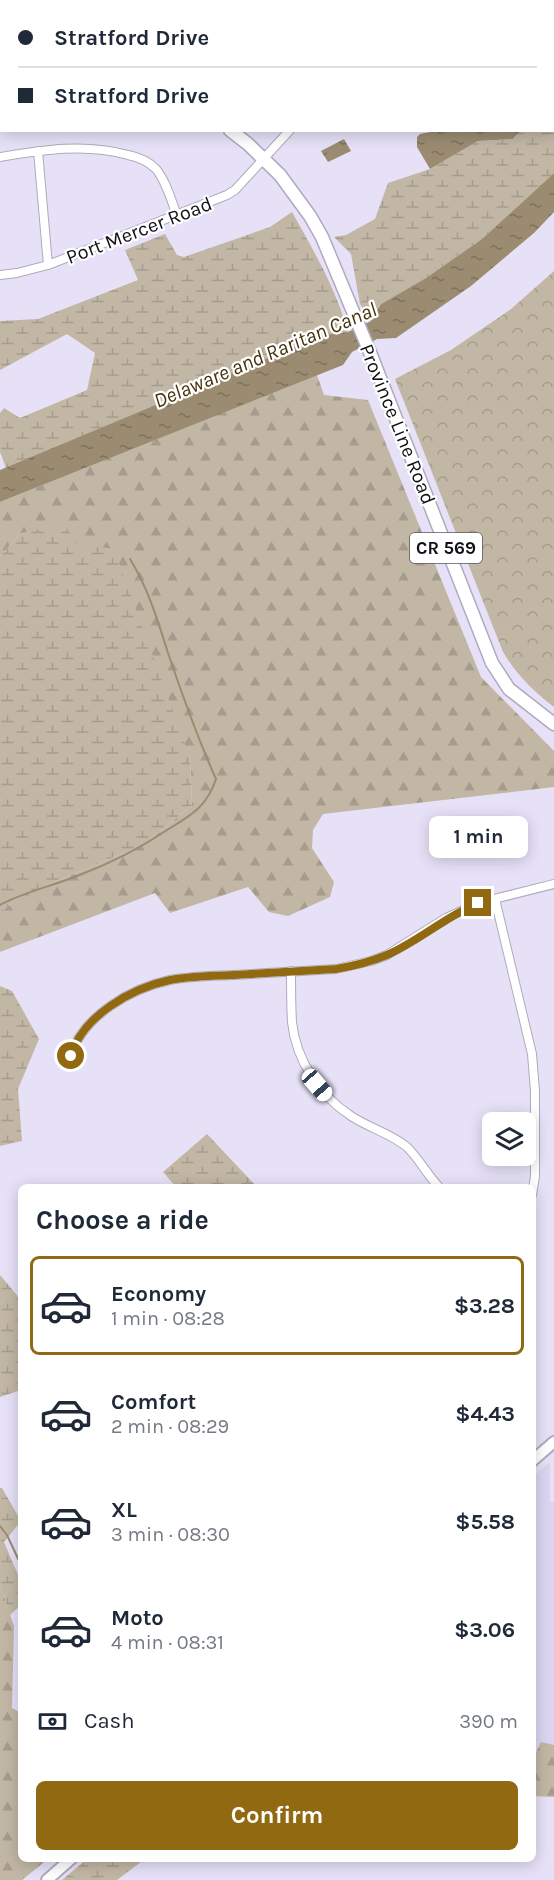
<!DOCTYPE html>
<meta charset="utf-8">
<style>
body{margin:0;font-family:Karla,sans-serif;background:#f6f6f7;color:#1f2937;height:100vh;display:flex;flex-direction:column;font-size:22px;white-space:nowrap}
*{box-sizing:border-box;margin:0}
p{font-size:20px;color:#747a83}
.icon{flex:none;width:33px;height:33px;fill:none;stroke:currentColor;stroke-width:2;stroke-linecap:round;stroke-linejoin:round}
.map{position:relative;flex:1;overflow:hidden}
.details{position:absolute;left:18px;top:1184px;width:518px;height:678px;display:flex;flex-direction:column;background:#fff;border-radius:9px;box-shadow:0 3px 15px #0003}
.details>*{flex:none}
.guide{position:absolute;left:0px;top:0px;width:555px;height:132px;box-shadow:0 3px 15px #0003;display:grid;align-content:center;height:132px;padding:0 18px;background:#fff}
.tools{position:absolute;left:482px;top:1112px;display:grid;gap:12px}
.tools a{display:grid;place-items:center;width:54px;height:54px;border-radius:9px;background:#fff;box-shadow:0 3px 15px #0003;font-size:30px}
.end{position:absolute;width:27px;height:27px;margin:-14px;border:8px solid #916910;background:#fff;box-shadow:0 0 0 3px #fff}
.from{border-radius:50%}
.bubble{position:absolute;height:42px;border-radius:9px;background:#fff;box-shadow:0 3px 15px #0003;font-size:20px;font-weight:700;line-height:42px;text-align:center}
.car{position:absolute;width:18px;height:36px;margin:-18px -9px;border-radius:8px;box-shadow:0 0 4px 2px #0007;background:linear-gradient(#fff 24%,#345 0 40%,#fff 0 76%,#345 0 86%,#fff 0)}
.guide b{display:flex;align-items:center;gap:21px;height:57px;font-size:22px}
.guide b+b{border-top:2px solid #e0e1e3}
.guide i{width:15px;height:15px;background:#1f2937}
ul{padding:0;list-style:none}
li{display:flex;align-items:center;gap:18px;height:99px;margin:0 12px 9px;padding:0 6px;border:3px solid transparent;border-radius:9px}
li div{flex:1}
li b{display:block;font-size:22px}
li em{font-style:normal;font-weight:700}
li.selected{border-color:#916910}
li>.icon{width:54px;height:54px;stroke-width:1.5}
h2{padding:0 18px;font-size:27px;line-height:72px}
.pay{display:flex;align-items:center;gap:15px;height:66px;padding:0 18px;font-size:22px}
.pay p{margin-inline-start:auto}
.button{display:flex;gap:12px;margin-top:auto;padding:12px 18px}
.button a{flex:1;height:69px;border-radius:9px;background:#916910;color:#fff;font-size:24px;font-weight:700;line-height:69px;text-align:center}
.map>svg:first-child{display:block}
.built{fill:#dcd5f1}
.forest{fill:url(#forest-firs)}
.wetland{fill:url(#wetland-marsh)}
.park{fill:url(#park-crowns)}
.water{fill:url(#water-ripples)}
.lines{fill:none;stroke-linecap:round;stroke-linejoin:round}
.stream{stroke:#9b8c71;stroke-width:2}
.street-casing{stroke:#afaabe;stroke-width:10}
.secondary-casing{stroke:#afaabe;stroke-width:14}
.primary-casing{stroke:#afaabe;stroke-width:15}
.street{stroke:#fff;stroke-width:8}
.secondary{stroke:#fff;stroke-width:10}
.primary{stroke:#fff;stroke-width:12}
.route{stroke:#916910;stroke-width:8}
.labels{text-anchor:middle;stroke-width:4.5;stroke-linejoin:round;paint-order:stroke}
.shield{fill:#fff;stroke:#59585d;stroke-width:1.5}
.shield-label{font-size:18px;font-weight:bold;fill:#121017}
.street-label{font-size:20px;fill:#121017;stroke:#fff}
.water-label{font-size:21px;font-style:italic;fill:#44320d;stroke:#fff}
</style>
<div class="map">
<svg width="554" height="1880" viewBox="0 0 554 1880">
<defs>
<pattern id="forest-firs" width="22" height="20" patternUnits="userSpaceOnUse" patternTransform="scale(1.5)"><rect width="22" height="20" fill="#c2b7a5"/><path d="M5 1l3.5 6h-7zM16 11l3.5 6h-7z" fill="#a69c8d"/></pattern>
<pattern id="wetland-marsh" width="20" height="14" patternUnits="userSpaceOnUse" patternTransform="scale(1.5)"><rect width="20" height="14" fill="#c2b7a5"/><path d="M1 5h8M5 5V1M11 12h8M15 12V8" fill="none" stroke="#a69c8d"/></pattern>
<pattern id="park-crowns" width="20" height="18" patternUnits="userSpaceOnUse" patternTransform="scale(1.5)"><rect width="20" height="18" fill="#c2b7a5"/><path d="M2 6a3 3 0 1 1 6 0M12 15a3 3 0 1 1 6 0" fill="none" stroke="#a69c8d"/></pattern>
<pattern id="water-ripples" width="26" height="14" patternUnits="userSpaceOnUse" patternTransform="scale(1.5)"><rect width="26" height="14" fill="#9b8c71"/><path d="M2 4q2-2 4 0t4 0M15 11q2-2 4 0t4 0" fill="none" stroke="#7d715c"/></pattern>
</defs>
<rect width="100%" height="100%" fill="#e6e1f7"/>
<path class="built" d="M550 1462V1502H554V1775H533V1477Z"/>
<path class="forest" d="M317 375 324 395 368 400 481 677 554 751V787L323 814 313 830 312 848 334 882 330 897 288 916 269 912 248 887 170 913 155 893 0 952V913L19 897 145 844 192 805 190 758 77 544 21 533 0 556V502Z
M0 1585 14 1626 12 1708 21 1713V1858L48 1859 22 1880H0Z
M541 1742 554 1745V1797L533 1796V1759Z"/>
<path class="wetland" d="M554 12V173L482 239 426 278 381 304 371 321 360 304 351 254 334 237 346 235 375 219 388 183 430 169 478 141 513 139 520 131 554 130Z
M292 212C314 251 336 289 348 332L323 335 6 468 0 452V413L4 408 20 418 87 390 95 353 67 334 0 370V321L38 319 138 280 125 250 165 234 177 255 184 257 270 227Z
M64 524 78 544 114 549 190 758 192 805 145 844 19 897 0 913V556L21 533Z
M0 986 12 991 39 1039 18 1089 22 1141 0 1146Z
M207 1134 256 1186H175L163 1172Z
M0 1275 21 1300V1390L0 1397Z
M0 1488H2L21 1521 4 1542 21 1582V1605L10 1615 0 1585Z
M87 1859V1858L145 1859 117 1880H62Z"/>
<path class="park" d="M554 271V707C533 691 517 675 503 652L395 379 451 350 511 309Z"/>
<path class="water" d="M435 131V130L520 131 513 139 478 141 430 169 417 147V137L420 134Z
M344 139 351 151 328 162 321 151Z
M554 173V212L534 233 471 286 396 338 377 339 352 352 343 365 0 502V470L323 335 348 332 371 321 381 304 426 278 482 239Z"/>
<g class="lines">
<path class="stream" d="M0 905C24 892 52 886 77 876 109 864 139 849 167 830 190 816 207 807 216 779 197 737 183 697 168 653 158 621 148 588 130 559
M0 1526 7 1535 21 1565"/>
<defs>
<path id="street" d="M48 0V2
M99 0V2
M296 0V2
M352 0V2
M545 2 547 0
M0 18H2
M38 151 48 265
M0 157C43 150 85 143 128 155 138 157 148 161 156 169 166 181 171 200 177 215
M0 275 17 273 48 265 227 195 235 190 290 130
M495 899 532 1054 535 1091V1176L532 1195
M291 971C291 988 291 1005 292 1022 296 1060 319 1095 351 1116 369 1128 390 1133 407 1147 419 1159 427 1174 438 1186
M71 1056C82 1016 132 988 170 980 191 976 213 976 234 975 268 973 302 971 336 969L371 961 387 955 446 918 478 903 554 884"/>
<path id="secondary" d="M532 1461 554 1442
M47 1880 72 1858"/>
<path id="primary" d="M0 78H2
M0 93H2
M230 130 248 144 280 175 310 216 322 237 369 350 492 663 509 689 554 724"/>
</defs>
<use href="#street" class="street-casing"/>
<use href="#secondary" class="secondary-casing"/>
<use href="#primary" class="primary-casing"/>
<use href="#street" class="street"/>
<use href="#secondary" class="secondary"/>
<use href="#primary" class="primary"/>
</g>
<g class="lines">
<path class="route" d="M71 1056C82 1016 132 988 170 980 191 976 213 976 234 975 268 973 302 971 336 969 354 966 370 962 387 955 419 941 445 917 478 903"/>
</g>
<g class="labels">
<rect class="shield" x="410" y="533" width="72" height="30" rx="4.5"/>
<g class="shield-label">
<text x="446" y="554">CR 569</text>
</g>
<g class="street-label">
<text transform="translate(139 230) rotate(-21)" y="7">Port Mercer Road</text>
<text transform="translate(398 424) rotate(68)" y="7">Province Line Road</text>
</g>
<g class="water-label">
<text transform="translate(265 355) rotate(-23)" y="7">Delaware and Raritan Canal</text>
</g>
</g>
</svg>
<div class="tools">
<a><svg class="icon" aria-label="layers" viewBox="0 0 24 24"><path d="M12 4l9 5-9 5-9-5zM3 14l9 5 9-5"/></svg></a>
</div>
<i class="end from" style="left:71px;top:1056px"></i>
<i class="end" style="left:478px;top:903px"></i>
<div class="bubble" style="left:429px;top:816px;width:99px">1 min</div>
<i class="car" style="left:317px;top:1085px;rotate:139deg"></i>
<div class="guide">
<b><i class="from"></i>Stratford Drive</b>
<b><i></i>Stratford Drive</b>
</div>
<section class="details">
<h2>Choose a ride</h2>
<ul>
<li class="selected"><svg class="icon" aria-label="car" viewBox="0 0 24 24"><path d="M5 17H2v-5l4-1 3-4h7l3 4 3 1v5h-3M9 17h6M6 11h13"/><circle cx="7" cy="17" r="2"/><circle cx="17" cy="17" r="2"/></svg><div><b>Economy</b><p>1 min · 08:28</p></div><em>$3.28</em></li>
<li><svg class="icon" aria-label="car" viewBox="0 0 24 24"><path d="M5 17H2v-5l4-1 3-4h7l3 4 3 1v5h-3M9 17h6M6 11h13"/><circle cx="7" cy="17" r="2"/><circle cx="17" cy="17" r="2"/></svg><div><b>Comfort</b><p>2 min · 08:29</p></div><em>$4.43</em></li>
<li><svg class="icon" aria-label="car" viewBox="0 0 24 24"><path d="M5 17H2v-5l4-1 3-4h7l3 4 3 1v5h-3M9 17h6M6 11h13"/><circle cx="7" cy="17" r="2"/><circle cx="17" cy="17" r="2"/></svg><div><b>XL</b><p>3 min · 08:30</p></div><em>$5.58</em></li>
<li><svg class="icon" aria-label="car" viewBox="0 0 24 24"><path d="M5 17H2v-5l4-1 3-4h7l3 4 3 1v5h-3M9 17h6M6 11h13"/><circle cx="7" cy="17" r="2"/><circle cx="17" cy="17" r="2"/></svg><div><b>Moto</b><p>4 min · 08:31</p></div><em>$3.06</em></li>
</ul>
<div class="pay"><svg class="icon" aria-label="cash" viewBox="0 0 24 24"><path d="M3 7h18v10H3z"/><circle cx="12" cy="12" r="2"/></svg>Cash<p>390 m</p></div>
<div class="button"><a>Confirm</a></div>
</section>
</div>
